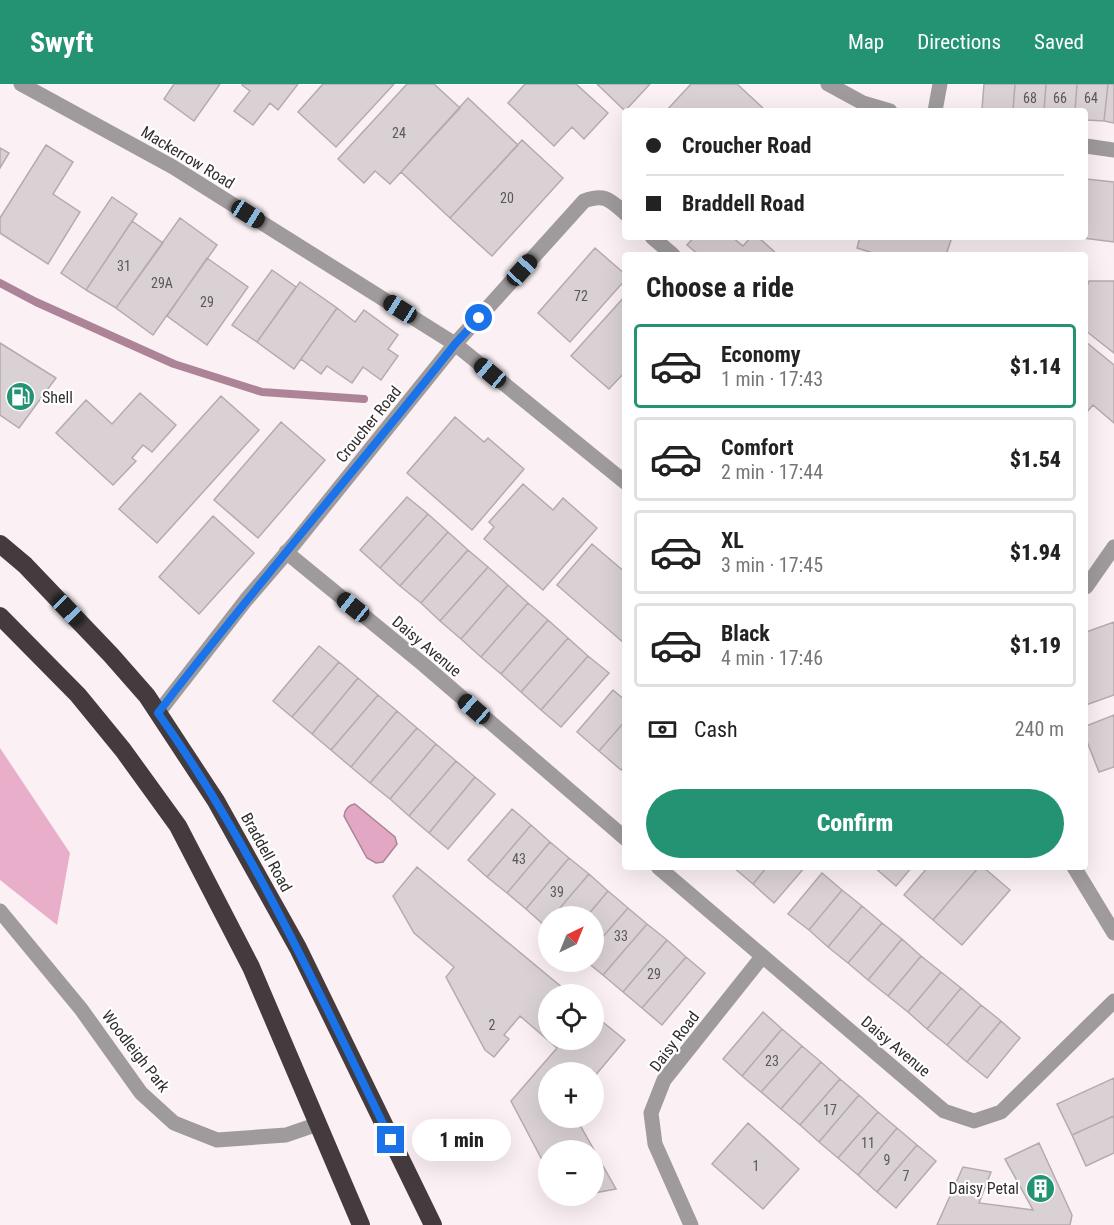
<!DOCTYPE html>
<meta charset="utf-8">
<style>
body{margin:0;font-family:"Roboto Condensed",sans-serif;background:#f2f2f2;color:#222;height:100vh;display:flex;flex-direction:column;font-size:22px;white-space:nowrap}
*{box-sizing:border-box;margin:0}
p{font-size:20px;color:#767676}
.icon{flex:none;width:33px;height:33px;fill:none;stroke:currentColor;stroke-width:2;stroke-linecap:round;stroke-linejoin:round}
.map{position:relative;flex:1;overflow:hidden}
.details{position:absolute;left:622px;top:168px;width:466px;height:618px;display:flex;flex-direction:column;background:#fff;border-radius:6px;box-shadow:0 6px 24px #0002}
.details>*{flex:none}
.guide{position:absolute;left:622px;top:24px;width:466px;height:132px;border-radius:6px;box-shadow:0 6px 24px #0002;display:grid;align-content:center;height:132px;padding:0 24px;background:#fff}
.needle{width:39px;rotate:43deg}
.controls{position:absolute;left:538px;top:822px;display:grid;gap:12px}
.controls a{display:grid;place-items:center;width:66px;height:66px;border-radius:50%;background:#fff;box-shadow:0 6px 24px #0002;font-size:30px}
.end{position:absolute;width:27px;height:27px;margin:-14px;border:8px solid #1a73e8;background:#fff;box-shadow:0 0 0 3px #fff}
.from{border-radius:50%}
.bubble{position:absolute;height:42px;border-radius:21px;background:#fff;box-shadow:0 6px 24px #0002;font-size:20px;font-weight:800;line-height:42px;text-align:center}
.car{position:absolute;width:18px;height:36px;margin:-18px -9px;border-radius:8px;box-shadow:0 0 4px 2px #0007;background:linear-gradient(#222 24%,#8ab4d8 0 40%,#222 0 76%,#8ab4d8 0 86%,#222 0)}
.guide b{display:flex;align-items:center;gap:21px;height:57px;font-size:22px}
.guide b+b{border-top:2px solid #e0e0e0}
.guide i{width:15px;height:15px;background:#222}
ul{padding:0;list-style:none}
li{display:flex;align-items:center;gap:18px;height:84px;margin:0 12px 9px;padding:0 12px;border:3px solid #e0e0e0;border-radius:6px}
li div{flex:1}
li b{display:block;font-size:22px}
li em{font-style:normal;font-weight:800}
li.current{border-color:#239374}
li>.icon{width:54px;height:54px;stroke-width:1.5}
h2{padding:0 24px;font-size:27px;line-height:72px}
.pay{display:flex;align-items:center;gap:15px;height:66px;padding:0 24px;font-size:22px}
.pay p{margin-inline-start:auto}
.button{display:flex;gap:12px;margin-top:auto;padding:12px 24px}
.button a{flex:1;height:69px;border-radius:36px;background:#239374;color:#fff;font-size:24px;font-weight:800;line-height:69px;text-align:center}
header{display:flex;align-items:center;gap:36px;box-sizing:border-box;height:84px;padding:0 30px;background:#239374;color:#fff}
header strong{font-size:28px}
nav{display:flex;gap:33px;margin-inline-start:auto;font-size:21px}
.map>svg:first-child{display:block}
.forest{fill:#e9afca}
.water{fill:#e2a8c3;stroke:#ad8397;stroke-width:1.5}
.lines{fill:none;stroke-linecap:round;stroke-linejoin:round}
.stream{stroke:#ad8397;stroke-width:8}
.building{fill:#dad1d5;stroke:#b4abaf;stroke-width:1.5}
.minor{stroke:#9f9b9d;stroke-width:15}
.highway{stroke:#433b3e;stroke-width:18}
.route{stroke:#1a73e8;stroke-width:8}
.labels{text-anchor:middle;stroke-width:4.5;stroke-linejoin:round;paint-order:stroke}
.number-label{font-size:14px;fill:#5c5759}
.street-label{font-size:16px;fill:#322e30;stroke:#fff}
.poi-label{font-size:16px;fill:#322e30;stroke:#fff;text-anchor:start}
</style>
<header>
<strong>Swyft</strong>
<nav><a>Map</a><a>Directions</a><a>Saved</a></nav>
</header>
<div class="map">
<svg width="1114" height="1141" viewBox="0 0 1114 1141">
<rect width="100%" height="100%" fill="#fbf1f5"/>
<path class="forest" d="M0 664 70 769 57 841 0 796Z"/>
<path class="water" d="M355 720 395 753 397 760 383 778 376 779 367 774 344 732C345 725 348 721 355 720Z"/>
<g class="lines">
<path class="stream" d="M0 199 36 218 174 280 262 308 364 315"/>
</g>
<path class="building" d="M174 0H220L194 37 164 15Z
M243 0H298L278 26 270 19 253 41 234 27 250 7 242 1Z
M323 0H394L336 63 298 28Z
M407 0H434L460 24 390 100 375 87 364 99 338 75Z
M525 0H576L608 29 584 55 572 43 554 62 508 19Z
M597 0H650L625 27Z
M691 0H737L764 25 762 27H666Z
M984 0H1015L1013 27 982 25Z
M1015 0H1046L1044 27H1013Z
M1046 0H1077L1075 27H1044Z
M1077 0H1108L1104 37 1086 36V27H1075Z
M1108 0H1114V39L1104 37Z
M468 14 518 61 450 134 401 88Z
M522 56 563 94 492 172 450 134Z
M46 61 73 78 53 110 80 128 48 180 0 149V134Z
M0 64 9 69 0 84Z
M1086 95 1114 98V158L1075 153H1086Z
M112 113 137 130 86 206 61 189Z
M180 134 217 161 153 251 116 224Z
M132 137 163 159 116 224 86 206Z
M694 153H732L743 162 751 153H758L778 171H699L687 161Z
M860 153H952L946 171H879L857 164Z
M595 164 626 191V195L570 258 538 229Z
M207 174 248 203 207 261 167 232Z
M272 186 296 203 257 258 232 241Z
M1089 197H1114V269L1086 247V205Z
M300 198 337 224 294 285 257 258Z
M626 211V287L609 305 571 272Z
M337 224 355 238 364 226 398 251 388 265 398 272 381 296 363 283 352 299 327 282 321 290 301 275Z
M1086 258 1114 281V339L1093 321 1086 329Z
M0 259 56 294 19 344 0 331Z
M140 309 176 341 152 368 143 361 132 374 136 377 113 401 56 349 86 316 112 340Z
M221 312 259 346 157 459 119 425Z
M455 333 484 358 488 354 524 385 472 446 407 389Z
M281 338 325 376 258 454 214 416Z
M523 400 553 426 563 414 597 444 543 506 484 455 494 443 489 438Z
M407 413 428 430 380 484 360 466Z
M428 430 448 448 400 502 380 484Z
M213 432 254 469 199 530 159 493Z
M448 448 468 466 421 519 400 502Z
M592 460 626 489 625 560 557 501Z
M468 466 488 483 440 537 421 519Z
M488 483 508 501 461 555 440 537Z
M508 501 528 519 481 573 461 555Z
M528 519 548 536 501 590 481 573Z
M548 536 568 554 521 608 501 590Z
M1114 538V611L1086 621V548Z
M568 554 588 572 541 626 521 608Z
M319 562 339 578 292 633 273 617Z
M588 572 609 589 561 643 541 626Z
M339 578 358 594 312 650 292 633Z
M358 594 378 611 331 666 312 650Z
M613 606 626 617V636L599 667 577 648Z
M378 611 397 627 351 683 331 666Z
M397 627 417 644 370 699 351 683Z
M1114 631V683L1099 688 1086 655V642Z
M626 636V680L621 686 599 667Z
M417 644 436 660 390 715 370 699Z
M436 660 456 677 409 732 390 715Z
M456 677 475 693 429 749 409 732Z
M475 693 495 710 448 765 429 749Z
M512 725 531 741 487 793 468 776Z
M531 741 550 758 507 809 487 793Z
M550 758 569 774 526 825 507 809Z
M569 774 589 790 553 832H549V837L545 842 526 825Z
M417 783 570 910H549V956H594V931L625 956 594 993V988H549V1034H576L616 1105 594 1109V1066H549V1089L511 1017 557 964 520 932 504 951 509 955 494 973 485 966 446 893 454 883 414 849 393 812Z
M733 783H767L753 800Z
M767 783H805L774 819 753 800Z
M874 783H912L896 802Z
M928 783H979L933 836 904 811Z
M979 783H983L1010 806 962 861 933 836Z
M822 789 842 806 809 846 788 830Z
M589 790 608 807 587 832H553Z
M842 806 862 822 828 863 809 846Z
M608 807 628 824 594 863V832H587Z
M862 822 882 839 848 879 828 863Z
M628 824 647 840 603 891 587 878H594V863Z
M882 839 902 855 868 896 848 879Z
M647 840 667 856 623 908 603 891Z
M902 855 921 872 888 912 868 896Z
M667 856 686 873 642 924 623 908Z
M921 872 941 888 908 928 888 912Z
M686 873 705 889 662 941 642 924Z
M941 888 961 904 927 945 908 928Z
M961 904 981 921 947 961 927 945Z
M981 921 1001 937 967 978 947 961Z
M763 928 782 945 742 992 723 975Z
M1001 937 1020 954 987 994 967 978Z
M782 945 802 962 761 1008 742 992Z
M802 962 821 978 781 1025 761 1008Z
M821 978 840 995 800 1041 781 1025Z
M1114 994V1032L1072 1051 1057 1020Z
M840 995 859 1011 819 1058 800 1041Z
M859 1011 878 1028 838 1074 819 1058Z
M878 1028 897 1044 858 1091 838 1074Z
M1114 1032V1069L1086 1082 1072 1051Z
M748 1039 799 1085 763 1125 712 1080Z
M897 1044 917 1061 877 1108 858 1091Z
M1039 1059 1072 1131 1070 1141H937L963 1083 991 1088 979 1119 1033 1126 1005 1075Z
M917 1061 936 1077 896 1124 877 1108Z
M561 1112H582L563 1115Z"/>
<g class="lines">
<path class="minor" d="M21 0 173 83 455 260 626 399
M828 0 863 19 890 27
M935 27 940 0
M1086 62 1114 66
M652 153 673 171
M286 468 424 581 626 755
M1086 503 1114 463
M158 629 246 516 294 460 455 260 584 117C605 109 610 116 626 130
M658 783 944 1027 974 1037 1001 1028 1114 917
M1074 783 1114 849
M0 827 81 925 141 1009 174 1039 217 1056 286 1051 318 1040
M691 1141 655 1060 651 1029 664 996 762 873"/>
<path class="highway" d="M0 460 25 481 111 571 147 612 216 717 298 864 433 1141
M0 532 78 611 123 666 178 742 251 883 361 1141"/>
</g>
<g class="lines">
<path class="route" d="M391 1056C320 911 252 761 158 629 254 503 358 384 455 260L479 234"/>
</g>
<defs>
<symbol id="fuel-disc" viewBox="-11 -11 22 22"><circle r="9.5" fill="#239374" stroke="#fff"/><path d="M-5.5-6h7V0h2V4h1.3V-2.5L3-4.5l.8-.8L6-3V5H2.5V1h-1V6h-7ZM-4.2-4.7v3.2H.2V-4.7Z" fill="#fff"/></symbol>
<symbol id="building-disc" viewBox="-11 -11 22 22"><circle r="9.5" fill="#239374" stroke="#fff"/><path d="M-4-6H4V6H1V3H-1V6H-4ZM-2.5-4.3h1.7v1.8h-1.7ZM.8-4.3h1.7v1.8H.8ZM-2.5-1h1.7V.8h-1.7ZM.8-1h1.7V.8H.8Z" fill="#fff"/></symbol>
</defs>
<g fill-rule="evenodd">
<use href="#fuel-disc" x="4" y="296" width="33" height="33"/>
<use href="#building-disc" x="1024" y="1088" width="33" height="33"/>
</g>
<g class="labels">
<g class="number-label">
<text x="1030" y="19">68</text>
<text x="1060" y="19">66</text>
<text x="1091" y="19">64</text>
<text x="399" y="54">24</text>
<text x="507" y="119">20</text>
<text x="124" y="187">31</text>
<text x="162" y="204">29A</text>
<text x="581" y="217">72</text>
<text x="207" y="223">29</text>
<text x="519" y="780">43</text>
<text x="557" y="813">39</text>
<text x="621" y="857">33</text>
<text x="654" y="895">29</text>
<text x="492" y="946">2</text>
<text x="772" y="982">23</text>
<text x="830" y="1031">17</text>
<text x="868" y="1064">11</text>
<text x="887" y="1081">9</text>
<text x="756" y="1087">1</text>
<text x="906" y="1097">7</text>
</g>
<g class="street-label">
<text transform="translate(188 73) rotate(31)" y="6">Mackerrow Road</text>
<text transform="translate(368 340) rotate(-51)" y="6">Croucher Road</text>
<text transform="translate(427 562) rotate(40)" y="6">Daisy Avenue</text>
<text transform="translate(267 768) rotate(61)" y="6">Braddell Road</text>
<text transform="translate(674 957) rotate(-53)" y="6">Daisy Road</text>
<text transform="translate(896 962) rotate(40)" y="6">Daisy Avenue</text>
<text transform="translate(136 967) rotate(52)" y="6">Woodleigh Park</text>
</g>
<g class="poi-label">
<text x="42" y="319">Shell</text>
<text x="1019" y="1110" text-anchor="end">Daisy Petal</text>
</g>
</g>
</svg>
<div class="controls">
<a><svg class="needle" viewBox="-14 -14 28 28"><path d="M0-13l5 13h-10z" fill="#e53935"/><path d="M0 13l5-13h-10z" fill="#767676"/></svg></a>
<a><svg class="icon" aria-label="locate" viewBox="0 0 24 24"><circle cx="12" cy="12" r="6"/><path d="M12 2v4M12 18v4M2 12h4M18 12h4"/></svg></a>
<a>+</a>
<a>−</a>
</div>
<i class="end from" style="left:479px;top:234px"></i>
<i class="end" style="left:391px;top:1056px"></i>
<div class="bubble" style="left:412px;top:1035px;width:99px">1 min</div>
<i class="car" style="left:248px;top:130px;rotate:122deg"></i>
<i class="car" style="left:522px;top:186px;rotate:42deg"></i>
<i class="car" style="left:400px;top:225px;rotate:302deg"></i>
<i class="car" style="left:490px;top:289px;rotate:310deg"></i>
<i class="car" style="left:353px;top:523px;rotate:309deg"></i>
<i class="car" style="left:68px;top:526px;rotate:136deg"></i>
<i class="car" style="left:474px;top:625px;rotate:311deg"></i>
<div class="guide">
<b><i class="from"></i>Croucher Road</b>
<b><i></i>Braddell Road</b>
</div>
<section class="details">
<h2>Choose a ride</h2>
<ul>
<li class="current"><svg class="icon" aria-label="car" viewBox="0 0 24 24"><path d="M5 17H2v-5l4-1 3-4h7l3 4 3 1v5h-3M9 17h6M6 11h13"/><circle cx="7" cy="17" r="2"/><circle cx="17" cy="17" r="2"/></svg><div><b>Economy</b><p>1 min · 17:43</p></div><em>$1.14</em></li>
<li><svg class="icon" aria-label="car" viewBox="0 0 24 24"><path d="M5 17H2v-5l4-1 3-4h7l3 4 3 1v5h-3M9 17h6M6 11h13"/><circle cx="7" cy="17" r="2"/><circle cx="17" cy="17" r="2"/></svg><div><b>Comfort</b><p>2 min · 17:44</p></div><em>$1.54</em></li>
<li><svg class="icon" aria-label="car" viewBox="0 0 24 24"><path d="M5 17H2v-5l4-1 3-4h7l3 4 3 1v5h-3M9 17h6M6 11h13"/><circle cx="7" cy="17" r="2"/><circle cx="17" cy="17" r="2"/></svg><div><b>XL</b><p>3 min · 17:45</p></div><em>$1.94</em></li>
<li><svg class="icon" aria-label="car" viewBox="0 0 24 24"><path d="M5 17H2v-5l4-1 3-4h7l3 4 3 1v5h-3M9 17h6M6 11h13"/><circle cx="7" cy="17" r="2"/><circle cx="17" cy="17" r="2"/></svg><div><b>Black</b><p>4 min · 17:46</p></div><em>$1.19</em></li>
</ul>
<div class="pay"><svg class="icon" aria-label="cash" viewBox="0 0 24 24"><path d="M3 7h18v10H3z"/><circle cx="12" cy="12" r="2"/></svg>Cash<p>240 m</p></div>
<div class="button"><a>Confirm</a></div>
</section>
</div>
